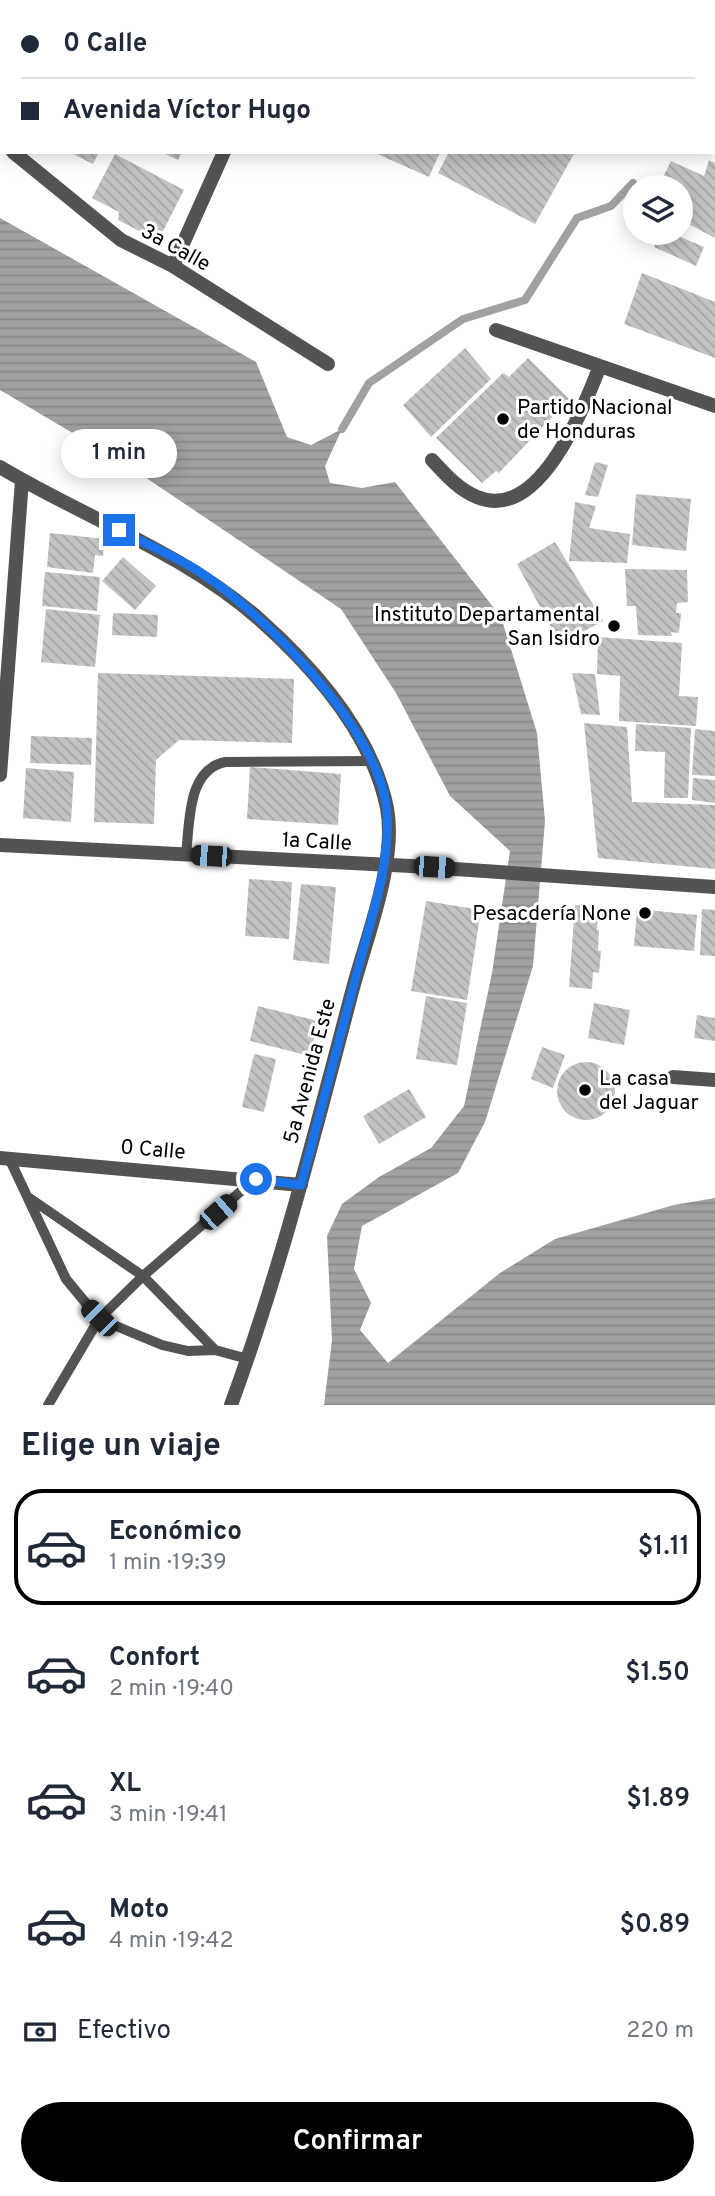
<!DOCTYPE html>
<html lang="es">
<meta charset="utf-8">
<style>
body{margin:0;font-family:Overpass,sans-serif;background:#f2f2f3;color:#1f2937;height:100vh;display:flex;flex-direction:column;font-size:26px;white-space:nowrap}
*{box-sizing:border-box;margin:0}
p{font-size:23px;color:#747a83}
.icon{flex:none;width:38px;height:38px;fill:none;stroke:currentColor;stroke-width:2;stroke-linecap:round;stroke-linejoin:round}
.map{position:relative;height:1405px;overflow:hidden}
.side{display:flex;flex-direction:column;background:#fff;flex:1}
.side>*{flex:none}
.top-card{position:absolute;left:0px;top:0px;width:716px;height:154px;box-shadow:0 4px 18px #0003;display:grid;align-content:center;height:154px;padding:0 21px;background:#fff}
.tools{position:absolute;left:623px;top:175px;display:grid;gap:14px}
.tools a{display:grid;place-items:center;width:70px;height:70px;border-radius:50%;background:#fff;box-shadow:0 4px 18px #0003;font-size:35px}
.end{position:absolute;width:32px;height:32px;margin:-16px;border:9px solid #1a73e8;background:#fff;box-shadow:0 0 0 4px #fff}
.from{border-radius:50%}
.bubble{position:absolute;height:49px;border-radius:24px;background:#fff;box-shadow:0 4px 18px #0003;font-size:23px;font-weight:600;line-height:49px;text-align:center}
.car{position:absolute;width:21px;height:42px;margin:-21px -10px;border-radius:9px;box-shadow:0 0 5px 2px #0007;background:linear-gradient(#222 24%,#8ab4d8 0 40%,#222 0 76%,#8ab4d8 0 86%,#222 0)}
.top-card b{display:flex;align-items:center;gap:24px;height:66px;font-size:26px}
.top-card b+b{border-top:2px solid #e0e1e3}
.top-card i{width:18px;height:18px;background:#1f2937}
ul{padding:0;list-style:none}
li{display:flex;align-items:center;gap:21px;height:116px;margin:0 14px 10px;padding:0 7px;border:4px solid transparent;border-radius:28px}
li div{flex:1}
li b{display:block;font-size:26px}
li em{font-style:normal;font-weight:600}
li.selected{border-color:#000}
li>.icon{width:63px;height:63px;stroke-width:1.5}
h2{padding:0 21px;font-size:32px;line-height:84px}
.pay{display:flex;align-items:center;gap:18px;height:77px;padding:0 21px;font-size:26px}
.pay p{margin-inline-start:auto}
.button{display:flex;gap:14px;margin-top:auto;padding:14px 21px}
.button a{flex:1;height:80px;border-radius:42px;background:#000;color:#fff;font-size:28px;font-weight:600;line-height:80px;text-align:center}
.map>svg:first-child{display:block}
.water{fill:url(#water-rules)}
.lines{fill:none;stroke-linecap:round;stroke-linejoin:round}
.stream{stroke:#a1a1a1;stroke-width:8}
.building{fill:url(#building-back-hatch)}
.service{stroke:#535353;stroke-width:10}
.minor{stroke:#535353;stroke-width:14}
.tertiary{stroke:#535353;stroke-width:14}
.route{stroke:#1a73e8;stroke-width:9}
.poi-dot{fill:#000;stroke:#fff;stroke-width:2.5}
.labels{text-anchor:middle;stroke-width:6;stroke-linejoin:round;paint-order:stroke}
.street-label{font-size:21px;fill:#000;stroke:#fff}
.poi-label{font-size:21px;fill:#000;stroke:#fff;text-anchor:start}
</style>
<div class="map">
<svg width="715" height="1405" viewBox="0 0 715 1405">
<defs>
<pattern id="water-rules" width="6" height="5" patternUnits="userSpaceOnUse" patternTransform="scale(1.75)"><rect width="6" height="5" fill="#a1a1a1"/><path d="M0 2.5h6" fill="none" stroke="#898989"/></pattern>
<pattern id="building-back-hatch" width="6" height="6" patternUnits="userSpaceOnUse" patternTransform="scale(1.75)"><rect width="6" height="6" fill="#c3c3c3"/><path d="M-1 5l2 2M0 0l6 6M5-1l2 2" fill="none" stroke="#a6a6a6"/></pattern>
</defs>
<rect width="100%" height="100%" fill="#fff"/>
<path class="water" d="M0 218 256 362 287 437 311 445 342 429 325 466 330 483 362 488 395 482 501 617 537 733 545 821 533 966 485 1122 458 1173 362 1226 354 1269 371 1303 360 1330 388 1363 500 1273 555 1239 674 1205 715 1198V1405H324L332 1340 327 1236 342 1204 379 1177 431 1148 464 1106 492 973 510 851 450 796 396 693 341 609 130 467 0 390Z"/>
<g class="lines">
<path class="stream" d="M342 429 369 383 463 319 525 300 577 218 611 206 633 183"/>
</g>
<path class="building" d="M69 152H99L93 164Z
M161 152H182L178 160Z
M373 152H440L429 177Z
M449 152H575L535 224 438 173Z
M115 154 184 190 158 241 118 220 119 212 92 198Z
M709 160 715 163V238L681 220V187H658L671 161 704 176Z
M660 233H671L704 247 696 266 654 247Z
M642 273 715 302V358L624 324Z
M465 348 491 379 431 437 403 405Z
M528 358 569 399 499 473 496 471 482 483 436 438 503 373 509 377Z
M595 462 608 465 598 497 585 495Z
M636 494 691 499 686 551 632 545Z
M575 502 596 506 589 528 630 534 627 563 569 561Z
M50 533 105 539 103 556 95 555 93 573 47 567Z
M555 542 603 621 560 644 517 564Z
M123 557 156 586 135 610 102 581Z
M625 569 687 570 688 602 677 603 676 613H681L679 633 671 632 672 636 638 635 636 606H627Z
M45 572 100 577 97 611 42 606Z
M46 609 100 615 95 667 41 662Z
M113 613 158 615 157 637 112 635Z
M598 637 682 643 679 696 698 697 696 726 619 721 620 676 597 674Z
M98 673 294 679 292 743 179 740 156 760 154 824 94 822Z
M572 673 595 674 600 715 581 714Z
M584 723 627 727 632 802 715 805V869L598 858Z
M636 724 691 728 688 798H664L665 752 635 751Z
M695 729 715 731V776L692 775Z
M31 736 92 738 91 765 30 763Z
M250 767 341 774 338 825 247 819Z
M26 768 74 772 71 822 23 818Z
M693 778 715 780V803L692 800Z
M249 879 292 882 289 939 245 936Z
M301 884 336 887 329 964 293 960Z
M426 901 481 910 467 1000 411 991Z
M575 905 598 907 597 930H599L598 951H601L599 973 593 972 592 989 569 987Z
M637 909 697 915 694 951 634 946Z
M702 909 715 910V956L700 955Z
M426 996 467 1003 457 1065 416 1059Z
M594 1003 630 1010 624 1045 588 1038Z
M258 1006 318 1021 310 1056 250 1041Z
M697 1015 715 1018V1041L694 1038Z
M542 1047 565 1055 553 1088 531 1079Z
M254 1054 276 1059 264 1112 242 1107Z
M557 1091a29 29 0 1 1 58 0a29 29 0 1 1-58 0Z
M409 1089 426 1117 379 1144 363 1116Z"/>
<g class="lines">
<path class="service" d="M186 854C190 822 187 770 225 762L372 761
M9 1158 66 1279 99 1319 162 1345 188 1351 215 1350 248 1359
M28 1197 143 1276 215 1350
M48 1405 99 1319 143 1276 255 1179"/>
<path class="minor" d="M464 0 468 2
M291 2 292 0
M694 2 695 0
M714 122H715
M0 141 2 143
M13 152 121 240 173 266 328 364
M173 266 224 152
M496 330 715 406
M432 460C445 474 459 490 477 497 539 523 583 409 600 366
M0 467C87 519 181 551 259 619 313 667 372 734 387 808 397 861 367 936 353 988 316 1128 281 1269 231 1405
M0 775 22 480
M673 1077 715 1080
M0 1158 301 1185"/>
<path class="tertiary" d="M0 845 411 866 715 887"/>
</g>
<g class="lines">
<path class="route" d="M119 530C142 542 167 553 190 566 258 606 382 730 387 813 390 867 371 918 358 969 339 1041 320 1113 301 1185L256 1179"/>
</g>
<g class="poi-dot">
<circle cx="503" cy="419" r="7"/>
<circle cx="614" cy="626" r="7"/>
<circle cx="645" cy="913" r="7"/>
<circle cx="585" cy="1090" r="7"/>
</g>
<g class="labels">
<g class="street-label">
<text transform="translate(176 247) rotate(29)" y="7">3a Calle</text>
<text transform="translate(317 841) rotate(3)" y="7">1a Calle</text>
<text transform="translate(309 1071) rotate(-75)" y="7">5a Avenida Este</text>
<text transform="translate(153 1149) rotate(5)" y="7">0 Calle</text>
</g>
<g class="poi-label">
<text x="517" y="414">Partido Nacional<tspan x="517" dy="24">de Honduras</tspan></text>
<text x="600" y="621" text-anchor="end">Instituto Departamental<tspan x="600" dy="24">San Isidro</tspan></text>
<text x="631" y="920" text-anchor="end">Pesacdería None</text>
<text x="599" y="1085">La casa<tspan x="599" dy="24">del Jaguar</tspan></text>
</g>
</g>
</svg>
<div class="tools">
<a><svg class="icon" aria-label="layers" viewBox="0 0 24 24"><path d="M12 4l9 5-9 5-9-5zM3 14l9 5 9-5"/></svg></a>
</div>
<i class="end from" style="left:256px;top:1179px"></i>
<i class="end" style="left:119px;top:530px"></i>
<div class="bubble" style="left:61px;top:429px;width:116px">1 min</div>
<i class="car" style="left:211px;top:856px;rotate:273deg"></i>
<i class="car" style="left:434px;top:867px;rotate:94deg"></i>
<i class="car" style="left:218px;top:1212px;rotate:49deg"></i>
<i class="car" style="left:99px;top:1318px;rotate:315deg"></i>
<div class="top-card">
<b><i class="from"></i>0 Calle</b>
<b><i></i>Avenida Víctor Hugo</b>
</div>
</div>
<section class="side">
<h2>Elige un viaje</h2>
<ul>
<li class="selected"><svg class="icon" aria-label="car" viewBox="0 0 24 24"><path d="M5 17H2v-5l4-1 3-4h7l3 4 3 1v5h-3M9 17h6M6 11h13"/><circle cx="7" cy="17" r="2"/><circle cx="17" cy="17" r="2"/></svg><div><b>Económico</b><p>1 min · 19:39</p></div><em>$1.11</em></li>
<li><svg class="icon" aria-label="car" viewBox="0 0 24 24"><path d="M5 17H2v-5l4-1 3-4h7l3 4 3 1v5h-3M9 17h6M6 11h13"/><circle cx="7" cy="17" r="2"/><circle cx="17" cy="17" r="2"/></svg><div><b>Confort</b><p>2 min · 19:40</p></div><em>$1.50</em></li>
<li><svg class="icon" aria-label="car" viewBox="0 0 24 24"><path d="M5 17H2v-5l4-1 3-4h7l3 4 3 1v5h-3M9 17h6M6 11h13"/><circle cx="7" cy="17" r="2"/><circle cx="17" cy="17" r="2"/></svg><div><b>XL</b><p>3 min · 19:41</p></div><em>$1.89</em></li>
<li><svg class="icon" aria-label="car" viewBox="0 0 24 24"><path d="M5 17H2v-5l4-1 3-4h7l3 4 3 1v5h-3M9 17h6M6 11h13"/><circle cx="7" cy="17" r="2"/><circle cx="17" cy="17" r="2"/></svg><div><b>Moto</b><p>4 min · 19:42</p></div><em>$0.89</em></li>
</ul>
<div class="pay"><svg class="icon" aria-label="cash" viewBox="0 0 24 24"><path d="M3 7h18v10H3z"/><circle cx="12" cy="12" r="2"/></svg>Efectivo<p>220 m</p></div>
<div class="button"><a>Confirmar</a></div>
</section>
